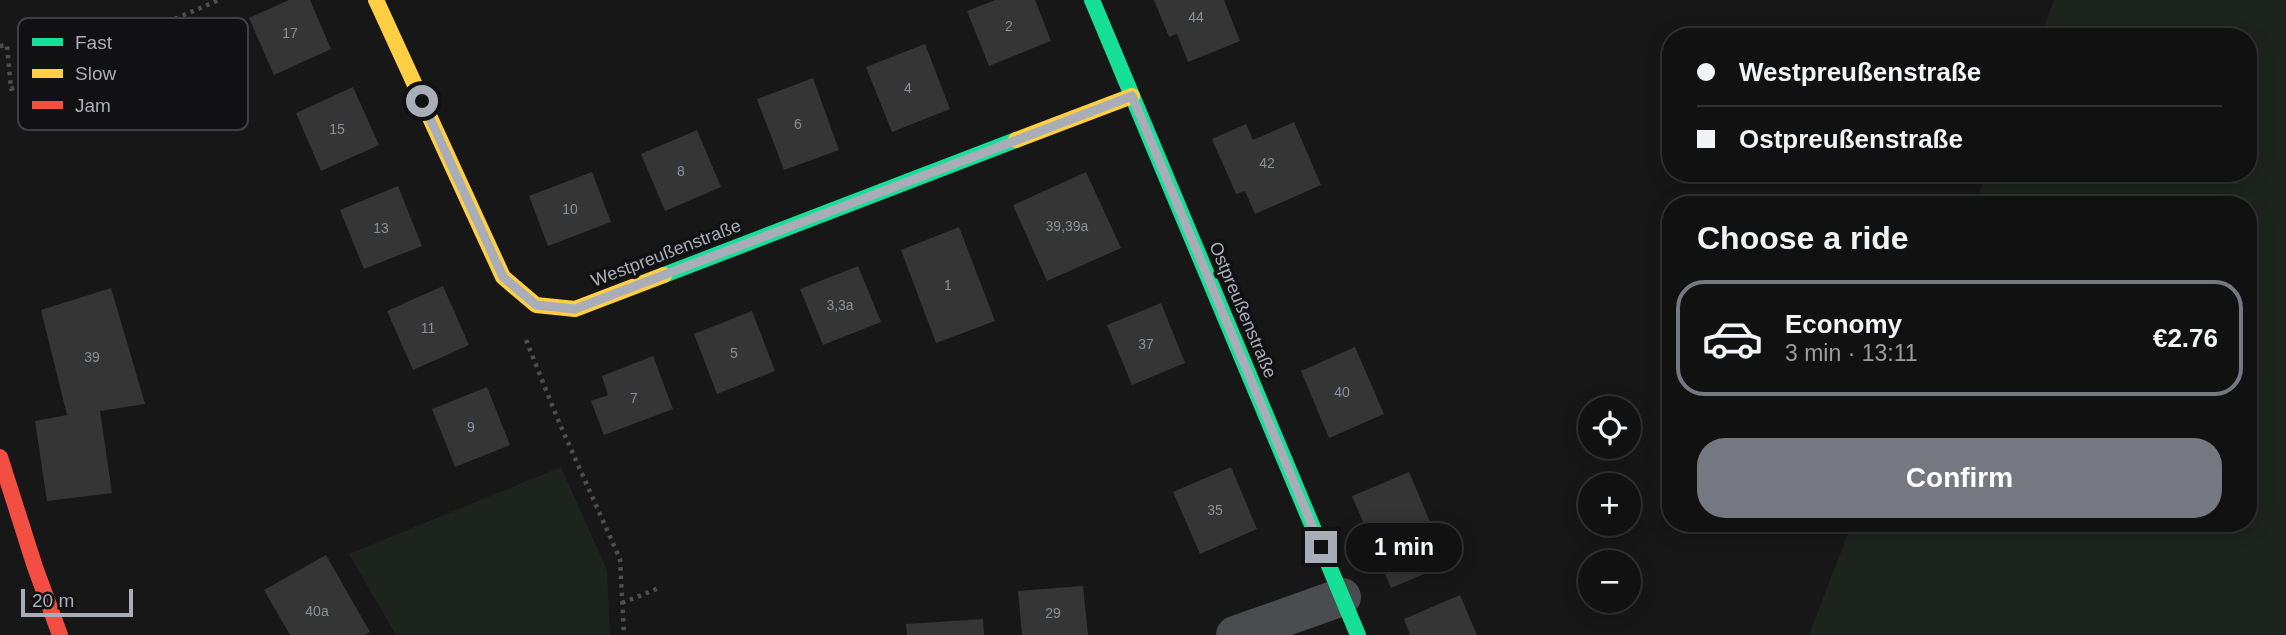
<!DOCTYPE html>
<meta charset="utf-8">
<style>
body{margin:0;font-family:Helvetica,sans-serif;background:#1e1f1f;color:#f1f3f6;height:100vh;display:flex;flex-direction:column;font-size:26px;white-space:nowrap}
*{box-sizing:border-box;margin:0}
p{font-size:23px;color:#9c9d9f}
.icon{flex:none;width:38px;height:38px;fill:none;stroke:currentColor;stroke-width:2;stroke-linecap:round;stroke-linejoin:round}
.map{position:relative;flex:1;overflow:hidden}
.drawer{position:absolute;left:1662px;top:196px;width:595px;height:336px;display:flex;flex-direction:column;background:#111;border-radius:28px;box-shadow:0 4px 18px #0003,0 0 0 2px #303131}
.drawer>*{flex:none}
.hud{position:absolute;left:1662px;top:28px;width:595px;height:154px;border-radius:28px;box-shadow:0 4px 18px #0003,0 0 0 2px #303131;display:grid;align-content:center;height:154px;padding:0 35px;background:#111}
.controls{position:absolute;left:1578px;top:396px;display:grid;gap:14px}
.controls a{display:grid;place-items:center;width:63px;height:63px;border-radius:50%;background:#111;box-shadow:0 4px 18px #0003,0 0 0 2px #303131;font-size:35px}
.scale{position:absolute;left:21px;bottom:18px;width:112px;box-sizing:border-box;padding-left:7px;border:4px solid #a8adb8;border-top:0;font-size:19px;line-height:24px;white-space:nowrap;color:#a8adb8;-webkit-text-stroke:5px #111113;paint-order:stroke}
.end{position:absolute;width:32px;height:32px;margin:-16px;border:9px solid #a8adb8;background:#111;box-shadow:0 0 0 4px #111}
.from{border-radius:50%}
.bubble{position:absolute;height:49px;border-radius:24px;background:#111;box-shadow:0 4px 18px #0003,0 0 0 2px #303131;font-size:23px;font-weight:800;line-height:49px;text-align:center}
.hud b{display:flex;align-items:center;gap:24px;height:66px;font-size:26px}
.hud b+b{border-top:2px solid #303131}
.hud i{width:18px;height:18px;background:#f1f3f6}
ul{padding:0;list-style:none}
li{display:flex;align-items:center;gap:21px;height:116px;margin:0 14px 10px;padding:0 21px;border:4px solid transparent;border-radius:28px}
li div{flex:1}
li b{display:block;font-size:26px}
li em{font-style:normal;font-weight:800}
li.on{border-color:#757880}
li>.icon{width:63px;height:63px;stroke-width:1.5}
h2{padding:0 35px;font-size:32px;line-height:84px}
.cta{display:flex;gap:14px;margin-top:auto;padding:14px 35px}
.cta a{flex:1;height:80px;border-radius:28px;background:#757880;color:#fff;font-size:28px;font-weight:800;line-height:80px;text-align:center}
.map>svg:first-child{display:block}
.green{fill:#1d241e}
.building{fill:#353536}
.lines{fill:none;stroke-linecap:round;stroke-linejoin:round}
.path{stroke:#4d4e52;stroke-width:4.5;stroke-dasharray:3.5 5;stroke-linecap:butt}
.street{stroke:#4b4c50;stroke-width:38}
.fast{stroke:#16e098;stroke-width:16}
.slow{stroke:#ffcf43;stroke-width:16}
.jam{stroke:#f24e42;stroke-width:16}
.route{stroke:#a8adb8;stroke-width:9}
.labels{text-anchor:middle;stroke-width:7;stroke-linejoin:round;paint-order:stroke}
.number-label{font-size:14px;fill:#8b8f98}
.street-label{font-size:18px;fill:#a8adb8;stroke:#111113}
.key{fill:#111113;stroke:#3e4045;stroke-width:2}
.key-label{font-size:19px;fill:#a8adb8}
</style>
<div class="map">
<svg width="2286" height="635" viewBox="0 0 2286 635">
<rect width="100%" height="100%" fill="#171717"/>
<path class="green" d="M2054 0H2286V635H1809L1852 523H2249V205H1975L1987 173H2249V37H2040Z
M561 467 607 570 610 635H396L349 554Z"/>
<path class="building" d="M289 0H310L331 49 274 75 249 18Z
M995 0H1035L1051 41 989 66 967 11Z
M1154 0H1224L1240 41 1188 62 1177 34 1169 37Z
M925 44 950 109 892 132 866 67Z
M813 78 839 150 784 170 757 99Z
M353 87 379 145 321 171 296 113Z
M1294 122 1321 185 1255 214 1245 191 1236 194 1212 139 1246 124 1253 140Z
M697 130 721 187 665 211 641 154Z
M592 172 611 222 548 246 529 196Z
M1086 172 1121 248 1047 281 1013 205Z
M398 186 422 246 364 269 340 210Z
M959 227 995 321 936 343 901 250Z
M858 266 881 322 823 345 800 289Z
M443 286 469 345 413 370 387 311Z
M111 288 145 404 100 411 112 493 47 501 35 421 67 415 41 310Z
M1161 303 1185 363 1132 385 1107 325Z
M752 311 775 371 717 394 694 334Z
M1355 347 1384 414 1329 438 1301 371Z
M653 356 673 409 604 435 591 401 608 395 602 376Z
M487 387 510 445 455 467 432 409Z
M1231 467 1257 529 1200 554 1173 492Z
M1409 472 1436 536 1441 534 1452 562 1391 588 1352 496Z
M326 555 370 632 365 635H290L264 590Z
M1083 586 1088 635H1022L1018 591Z
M1460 595 1477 635H1410L1404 619Z
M983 619 984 635H907L906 624Z"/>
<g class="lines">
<path class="path" d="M0 46 7 45 11 89 219 0
M526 340 558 420 620 559 624 635
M622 603 659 588"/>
<path class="street" d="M1235 635 1342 597"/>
<path class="fast" d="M1092 0 1358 635
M664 275 1016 140"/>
<path class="slow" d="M376 0 503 277 536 305 575 309 664 275
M1016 140 1132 96"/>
<path class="jam" d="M0 457 35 567 60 635"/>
</g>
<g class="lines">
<path class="route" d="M422 101 503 277 536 305 575 309 1132 96 1321 547"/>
</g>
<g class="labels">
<g class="number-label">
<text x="1196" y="22">44</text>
<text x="1009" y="31">2</text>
<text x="290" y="38">17</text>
<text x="908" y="93">4</text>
<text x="798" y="129">6</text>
<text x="337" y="134">15</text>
<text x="1267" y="168">42</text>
<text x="681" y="176">8</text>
<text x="570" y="214">10</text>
<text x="1067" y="231">39,39a</text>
<text x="381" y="233">13</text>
<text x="948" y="290">1</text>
<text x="840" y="310">3,3a</text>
<text x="428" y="333">11</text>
<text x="1146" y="349">37</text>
<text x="734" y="358">5</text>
<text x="92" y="362">39</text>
<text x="1342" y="397">40</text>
<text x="634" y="403">7</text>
<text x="471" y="432">9</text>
<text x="1215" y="515">35</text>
<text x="317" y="616">40a</text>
<text x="1053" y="618">29</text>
</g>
<g class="street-label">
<text transform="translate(666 253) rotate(-21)" y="6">Westpreußenstraße</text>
<text transform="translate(1243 310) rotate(67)" y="6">Ostpreußenstraße</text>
</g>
</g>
<rect x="18" y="18" width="230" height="112" rx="10" class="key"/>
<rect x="32" y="38" width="31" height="8" fill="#16e098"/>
<rect x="32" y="69" width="31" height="9" fill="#ffcf43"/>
<rect x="32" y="101" width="31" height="8" fill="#f24e42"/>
<g class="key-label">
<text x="75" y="49">Fast</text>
<text x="75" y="80">Slow</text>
<text x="75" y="112">Jam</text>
</g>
</svg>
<div class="controls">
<a><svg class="icon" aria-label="locate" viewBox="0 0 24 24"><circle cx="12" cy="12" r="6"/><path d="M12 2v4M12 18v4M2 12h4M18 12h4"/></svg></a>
<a>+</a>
<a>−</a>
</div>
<div class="scale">20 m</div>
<i class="end from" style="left:422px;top:101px"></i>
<i class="end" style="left:1321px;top:547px"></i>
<div class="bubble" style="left:1346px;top:523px;width:116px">1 min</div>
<div class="hud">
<b><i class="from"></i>Westpreußenstraße</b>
<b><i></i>Ostpreußenstraße</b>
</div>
<section class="drawer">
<h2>Choose a ride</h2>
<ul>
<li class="on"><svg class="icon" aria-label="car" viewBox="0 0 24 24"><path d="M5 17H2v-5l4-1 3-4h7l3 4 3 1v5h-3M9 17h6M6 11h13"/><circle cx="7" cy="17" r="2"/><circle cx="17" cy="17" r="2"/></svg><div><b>Economy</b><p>3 min · 13:11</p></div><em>€2.76</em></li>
</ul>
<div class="cta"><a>Confirm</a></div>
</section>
</div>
